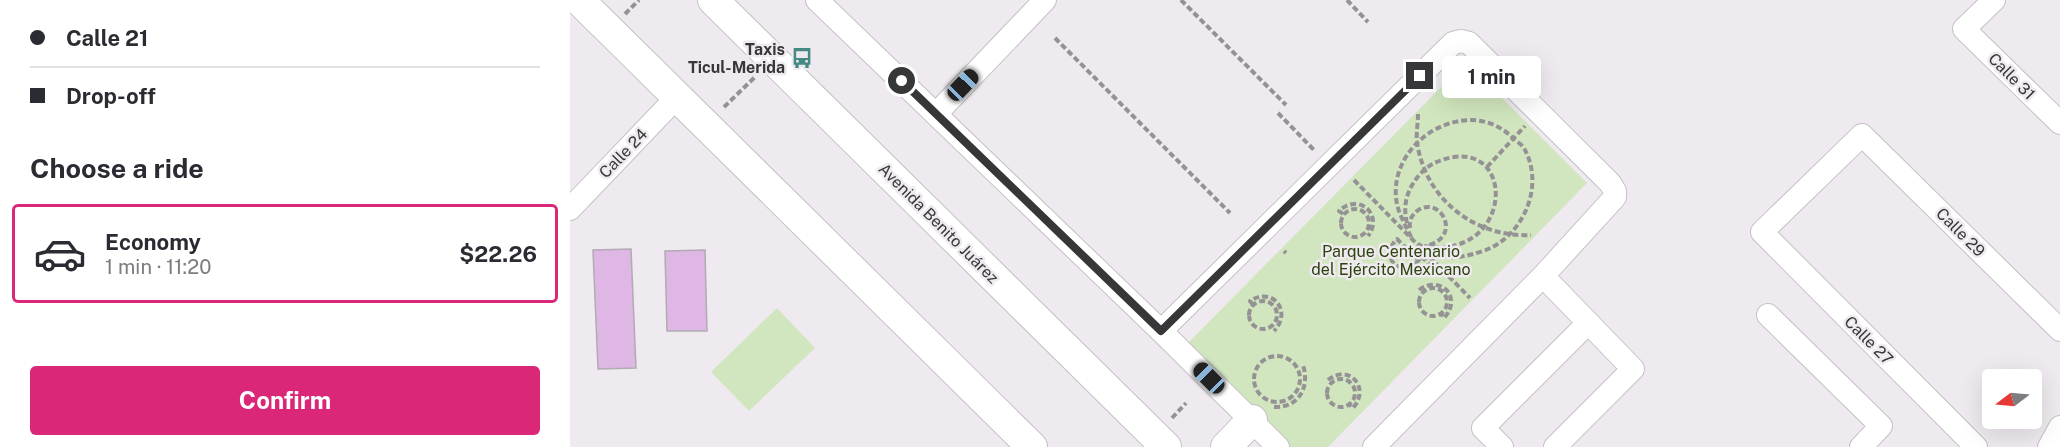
<!DOCTYPE html>
<meta charset="utf-8">
<style>
body{margin:0;font-family:"Public Sans",sans-serif;background:#f2f2f3;color:#2b2b33;height:100vh;display:flex;flex-direction:column;font-size:22px;white-space:nowrap}
*{box-sizing:border-box;margin:0}
p{font-size:20px;color:#7c7c81}
.icon{flex:none;width:33px;height:33px;fill:none;stroke:currentColor;stroke-width:2;stroke-linecap:round;stroke-linejoin:round}
.map{position:relative;flex:1;overflow:hidden}
.sheet{display:flex;flex-direction:column;background:#fff;width:570px}
.sheet>*{flex:none}
.hud{display:grid;align-content:center;height:132px;padding:0 30px;background:#fff}
.needle{width:39px;rotate:254deg}
.controls{position:absolute;left:1412px;top:369px;display:grid;gap:12px}
.controls a{display:grid;place-items:center;width:60px;height:60px;border-radius:6px;background:#fff;box-shadow:0 6px 24px #0002;font-size:30px}
.end{position:absolute;width:27px;height:27px;margin:-14px;border:8px solid #373638;background:#fff;box-shadow:0 0 0 3px #fff}
.from{border-radius:50%}
.bubble{position:absolute;height:42px;border-radius:6px;background:#fff;box-shadow:0 6px 24px #0002;font-size:20px;font-weight:700;line-height:42px;text-align:center}
.car{position:absolute;width:18px;height:36px;margin:-18px -9px;border-radius:8px;box-shadow:0 0 4px 2px #0007;background:linear-gradient(#222 24%,#8ab4d8 0 40%,#222 0 76%,#8ab4d8 0 86%,#222 0)}
.hud b{display:flex;align-items:center;gap:21px;height:57px;font-size:22px}
.hud b+b{border-top:2px solid #e1e1e2}
.hud i{width:15px;height:15px;background:#2b2b33}
ul{padding:0;list-style:none}
li{display:flex;align-items:center;gap:18px;height:99px;margin:0 12px 9px;padding:0 18px;border:3px solid transparent;border-radius:6px}
li div{flex:1}
li b{display:block;font-size:22px}
li em{font-style:normal;font-weight:700}
li.selected{border-color:#db2777}
li>.icon{width:54px;height:54px;stroke-width:1.5}
h2{padding:0 30px;font-size:27px;line-height:72px}
.action{display:flex;gap:12px;margin-top:auto;padding:12px 30px}
.action a{flex:1;height:69px;border-radius:6px;background:#db2777;color:#fff;font-size:24px;font-weight:700;line-height:69px;text-align:center}
main{display:flex;flex:1;min-height:0}
.map>svg:first-child{display:block}
.green{fill:#d1e6be}
.building{fill:#deb7e4;stroke:#b0acb1;stroke-width:1.5}
.lines{fill:none;stroke-linecap:round;stroke-linejoin:round}
.minor-casing{stroke:#c5c1c6;stroke-width:24}
.major-casing{stroke:#c5c1c6;stroke-width:32}
.path{stroke:#959296;stroke-width:4;stroke-dasharray:6 3;stroke-linecap:butt}
.minor{stroke:#fff;stroke-width:22}
.major{stroke:#fff;stroke-width:30}
.route{stroke:#373638;stroke-width:8}
.labels{text-anchor:middle;stroke-width:5;stroke-linejoin:round;paint-order:stroke}
.poi-label{font-size:16px;font-weight:bold;fill:#373638;stroke:#eeeaef;text-anchor:end}
.street-label{font-size:16px;fill:#373638;stroke:#eeeaef}
.park-label{font-size:16px;fill:#2c430b;stroke:#eeeaef}
</style>
<main>
<section class="sheet">
<div class="hud">
<b><i class="from"></i>Calle 21</b>
<b><i></i>Drop-off</b>
</div>
<h2>Choose a ride</h2>
<ul>
<li class="selected"><svg class="icon" aria-label="car" viewBox="0 0 24 24"><path d="M5 17H2v-5l4-1 3-4h7l3 4 3 1v5h-3M9 17h6M6 11h13"/><circle cx="7" cy="17" r="2"/><circle cx="17" cy="17" r="2"/></svg><div><b>Economy</b><p>1 min · 11:20</p></div><em>$22.26</em></li>
</ul>
<div class="action"><a>Confirm</a></div>
</section>
<div class="map">
<svg width="1490" height="447" viewBox="0 0 1490 447">
<rect width="100%" height="100%" fill="#eeeaef"/>
<path class="green" d="M896 62 1017 183 758 447H721L617 344Z
M207 308 245 348 179 411 141 372Z"/>
<path class="building" d="M61 249 66 368 28 369 23 250Z
M135 250 137 331H97L95 251Z"/>
<g class="lines">
<defs>
<path id="minor" d="M247 0 591 331 708 447
M1424 0 1394 29 1490 123
M366 114 475 0
M0 209 107 97
M973 276 1063 369 985 447
M1198 315 1311 426 1291 447
M591 331 883 43 891 41 899 43 1040 183 1045 191V197L973 276 804 447
M932 447 913 428 1018 323
M1406 447 1192 232 1292 135 1490 330
M1479 447 1490 427"/>
<path id="major" d="M9 0 462 447
M143 0 596 447
M656 447 682 420"/>
</defs>
<use href="#minor" class="minor-casing"/>
<use href="#major" class="major-casing"/>
<path class="path" d="M611 0 716 105
M777 0 798 22
M55 14 69 0
M485 38 660 213
M154 107 185 77
M708 113 744 150
M848 114C848 123 846 133 847 142 855 199 905 238 961 235
M917 167 955 126
M784 180 900 298
M771 223a14 14 0 1 1 28 0a14 14 0 1 1-28 0Z
M773 214 769 211C789 192 814 215 798 236
M837 223C832 203 838 187 852 172 861 163 872 159 884 157 947 148 940 260 854 246
M840 228C839 221 841 216 847 211 869 194 893 235 859 245
M841 237C837 228 831 218 828 208 818 173 842 137 875 125 899 116 923 119 942 137 946 141 953 145 955 150 975 188 952 238 913 251 882 261 876 259 848 244
M714 251 716 253
M848 261C831 279 808 257 827 239L850 262 854 258 860 265 864 261
M849 302a14 14 0 1 1 28 0a14 14 0 1 1-28 0Z
M849 290C871 274 893 298 874 318L871 314
M679 315a14 14 0 1 1 28 0a14 14 0 1 1-28 0Z
M683 305 680 301C702 286 723 311 704 331
M684 379a23 23 0 1 1 46 0a23 23 0 1 1-46 0Z
M757 393a14 14 0 1 1 28 0a14 14 0 1 1-28 0Z
M758 380C779 363 801 388 783 408L780 405
M704 407C729 408 740 387 733 365
M602 418 616 403"/>
<use href="#minor" class="minor"/>
<use href="#major" class="major"/>
</g>
<g class="lines">
<path class="route" d="M332 81 591 331 850 76"/>
</g>
<defs>
<symbol id="bus-bare" viewBox="-9 -9 18 18"><path d="M-5-6H5V4H4V6H2V4H-2V6H-4V4H-5ZM-3.5-4V0h7V-4ZM-3.5 1.2v1.5H-2V1.2ZM2 1.2v1.5H3.5V1.2Z" fill="#448a82" stroke="#eeeaef" stroke-width="2.5" paint-order="stroke"/></symbol>
</defs>
<g fill-rule="evenodd">
<use href="#bus-bare" x="217" y="43" width="30" height="30"/>
</g>
<g class="labels">
<g class="poi-label">
<text x="215" y="55">Taxis<tspan x="215" dy="18">Ticul-Merida</tspan></text>
</g>
<g class="street-label">
<text transform="translate(1442 76) rotate(45)" y="6">Calle 31</text>
<text transform="translate(53 153) rotate(-46)" y="6">Calle 24</text>
<text transform="translate(369 223) rotate(45)" y="6">Avenida Benito Juárez</text>
<text transform="translate(1391 232) rotate(45)" y="6">Calle 29</text>
<text transform="translate(1299 340) rotate(45)" y="6">Calle 27</text>
</g>
<g class="park-label">
<text x="821" y="257">Parque Centenario<tspan x="821" dy="18">del Ejército Mexicano</tspan></text>
</g>
</g>
</svg>
<div class="controls">
<a><svg class="needle" viewBox="-14 -14 28 28"><path d="M0-13l5 13h-10z" fill="#e53935"/><path d="M0 13l5-13h-10z" fill="#7c7c81"/></svg></a>
</div>
<i class="end from" style="left:332px;top:81px"></i>
<i class="end" style="left:850px;top:76px"></i>
<div class="bubble" style="left:872px;top:56px;width:99px">1 min</div>
<i class="car" style="left:393px;top:85px;rotate:44deg"></i>
<i class="car" style="left:639px;top:378px;rotate:315deg"></i>
</div>
</main>
